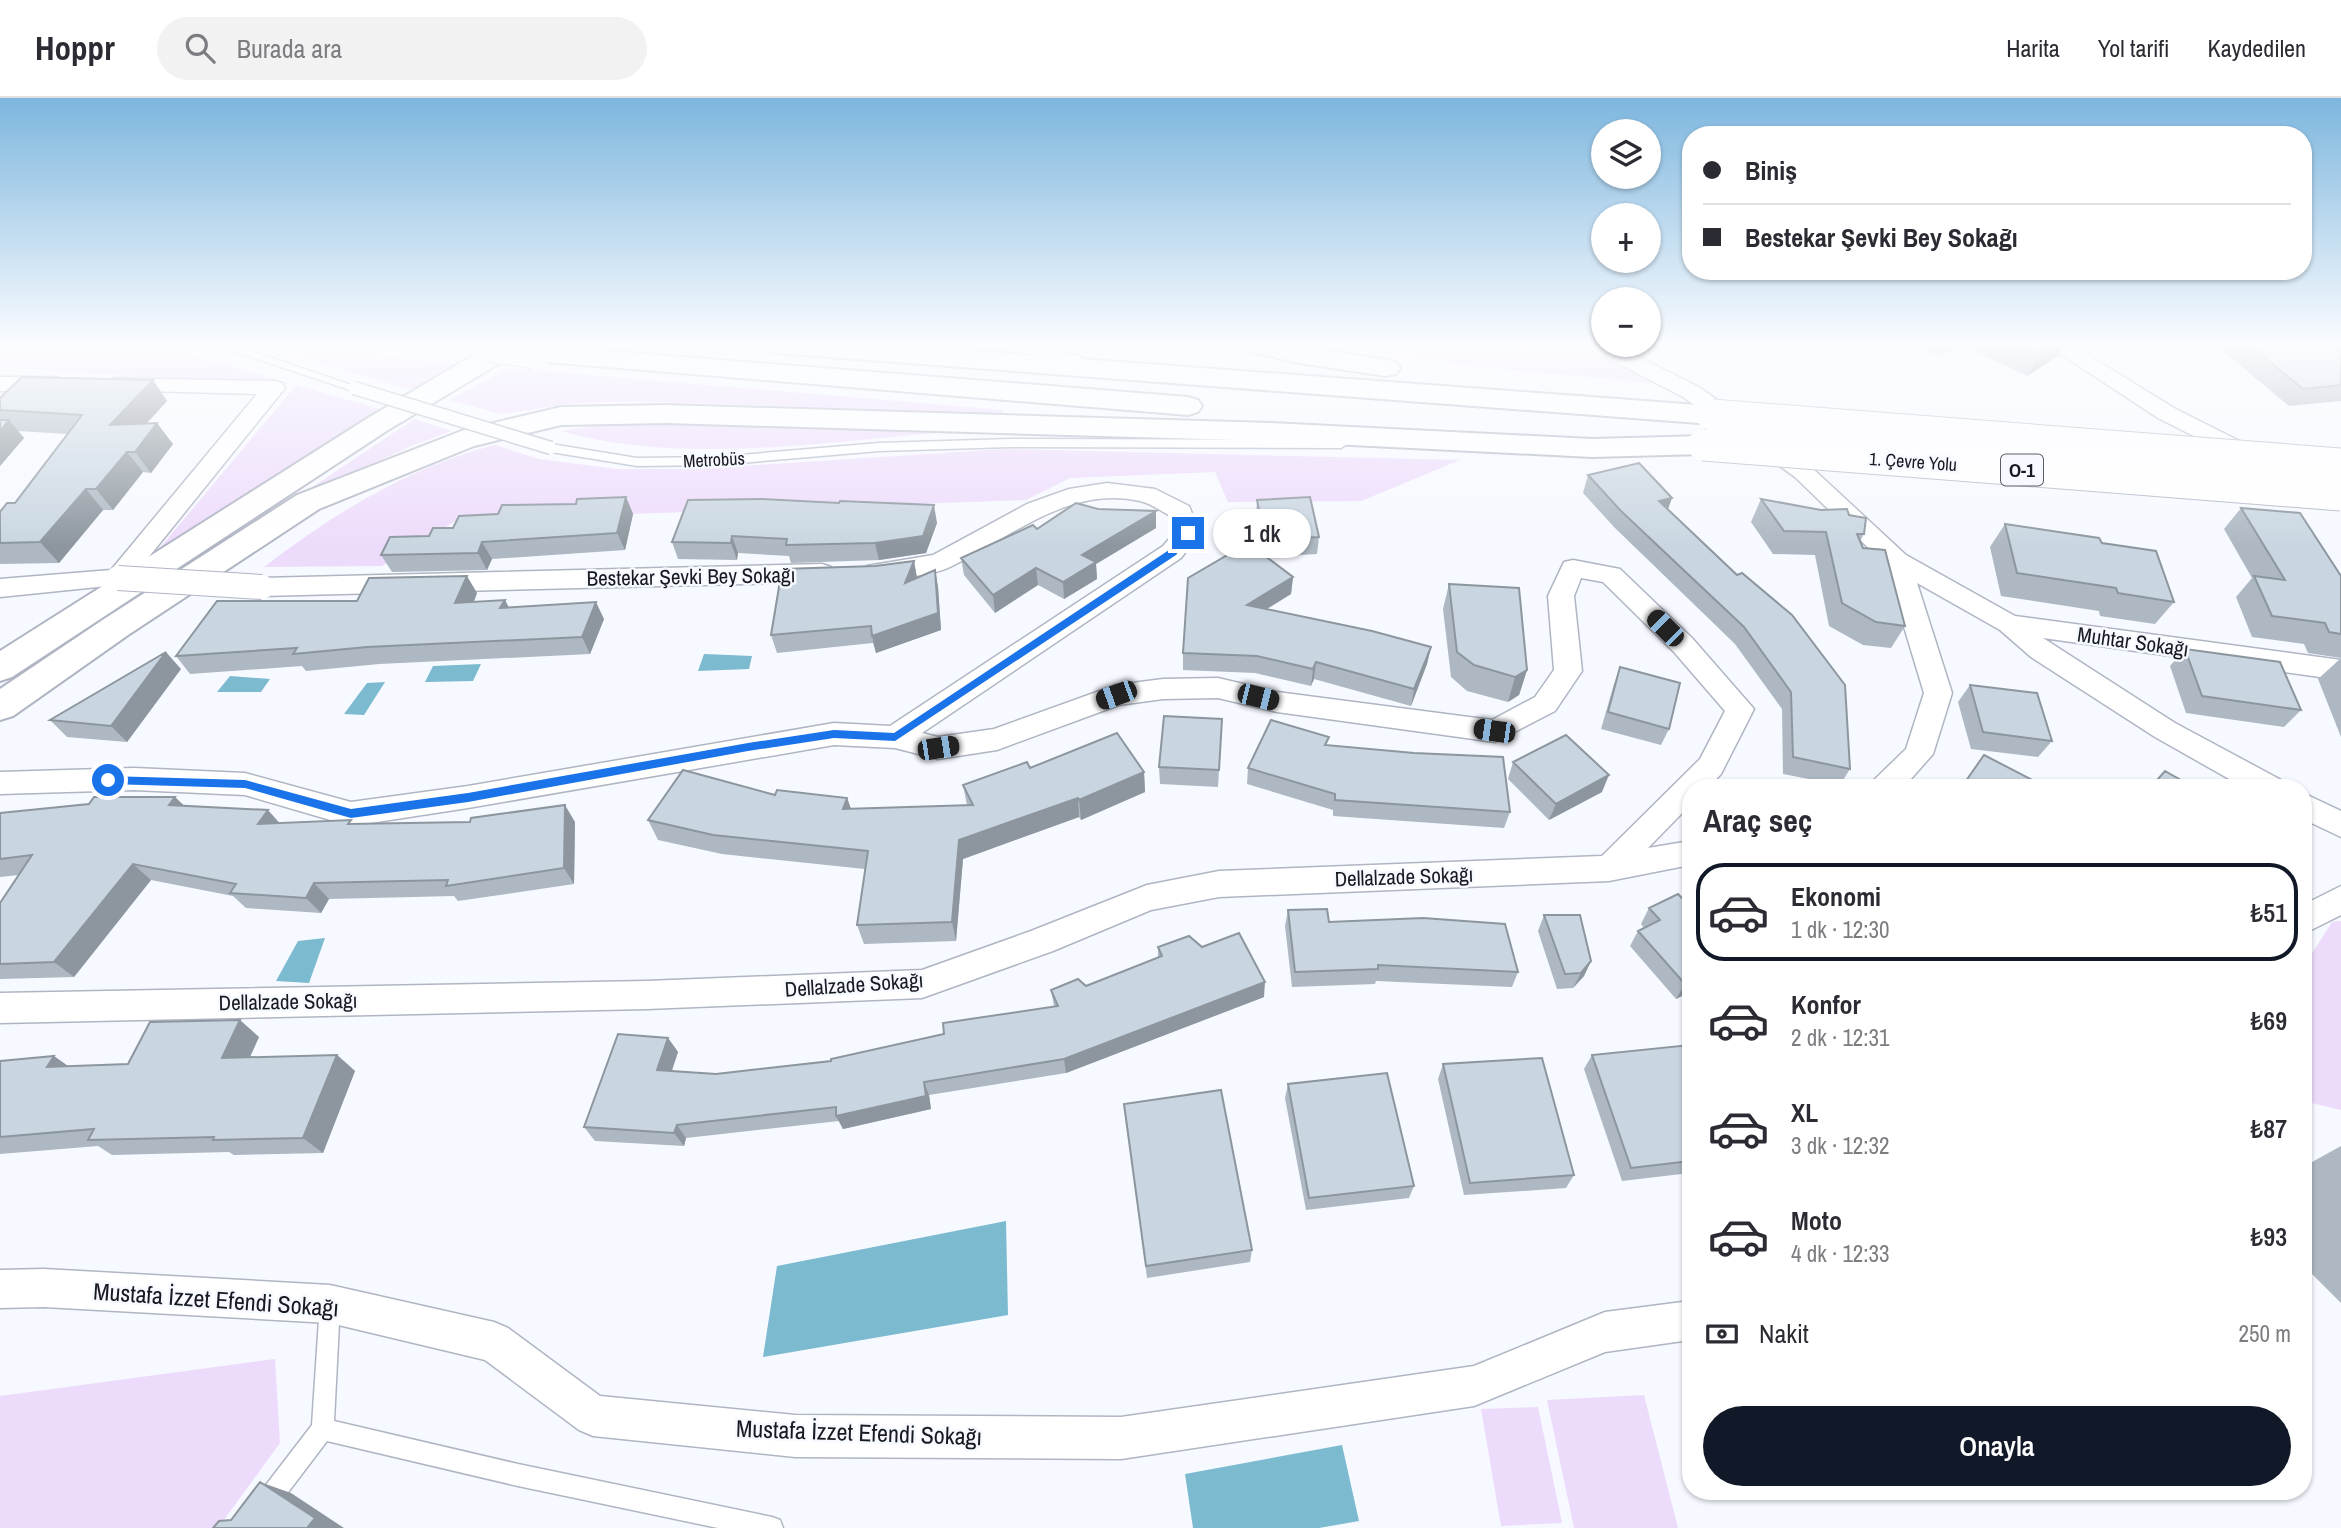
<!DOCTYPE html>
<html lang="tr">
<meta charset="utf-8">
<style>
body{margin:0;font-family:"Archivo Narrow",sans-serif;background:#f2f2f3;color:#2b2b33;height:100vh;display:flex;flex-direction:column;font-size:26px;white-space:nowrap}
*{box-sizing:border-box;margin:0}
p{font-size:23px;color:#7c7c81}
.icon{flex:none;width:38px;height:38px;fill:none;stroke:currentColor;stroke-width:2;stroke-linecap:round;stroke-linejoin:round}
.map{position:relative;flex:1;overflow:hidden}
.sheet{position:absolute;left:1682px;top:681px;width:630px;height:721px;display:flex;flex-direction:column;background:#fff;border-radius:28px;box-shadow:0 2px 5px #0004}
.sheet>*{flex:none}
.guide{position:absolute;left:1682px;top:28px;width:630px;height:154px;border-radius:28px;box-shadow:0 2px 5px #0004;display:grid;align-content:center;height:154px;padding:0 21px;background:#fff}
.fabs{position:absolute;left:1591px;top:21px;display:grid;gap:14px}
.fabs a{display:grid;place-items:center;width:70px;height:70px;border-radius:50%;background:#fff;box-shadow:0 2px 5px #0004;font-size:35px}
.end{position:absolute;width:32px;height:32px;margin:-16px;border:9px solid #1a73e8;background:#fff;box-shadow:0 0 0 4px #fff}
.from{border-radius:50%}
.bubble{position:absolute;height:49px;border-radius:24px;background:#fff;box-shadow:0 2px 5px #0004;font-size:23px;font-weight:600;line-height:49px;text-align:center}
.car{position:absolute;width:21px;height:42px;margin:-21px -10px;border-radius:9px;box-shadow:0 0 5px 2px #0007;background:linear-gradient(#222 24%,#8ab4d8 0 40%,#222 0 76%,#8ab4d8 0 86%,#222 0)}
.guide b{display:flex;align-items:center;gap:24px;height:66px;font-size:26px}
.guide b+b{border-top:2px solid #e1e1e2}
.guide i{width:18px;height:18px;background:#2b2b33}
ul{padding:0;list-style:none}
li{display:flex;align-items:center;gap:21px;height:98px;margin:0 14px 10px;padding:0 7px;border:4px solid transparent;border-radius:28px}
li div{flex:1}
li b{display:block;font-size:26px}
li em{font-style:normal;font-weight:600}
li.on{border-color:#111827}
li>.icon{width:63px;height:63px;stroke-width:1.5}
h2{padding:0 21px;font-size:32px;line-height:84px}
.pay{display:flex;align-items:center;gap:18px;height:77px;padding:0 21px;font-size:26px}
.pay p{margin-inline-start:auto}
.action{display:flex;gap:14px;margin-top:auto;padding:14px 21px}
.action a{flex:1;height:80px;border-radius:42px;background:#111827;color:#fff;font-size:28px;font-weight:600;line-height:80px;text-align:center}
header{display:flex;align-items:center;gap:42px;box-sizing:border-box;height:98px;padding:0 35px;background:#fff;border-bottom:2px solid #e1e1e2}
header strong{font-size:33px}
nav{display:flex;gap:38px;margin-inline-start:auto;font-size:24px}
.search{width:490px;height:63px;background:#f2f2f3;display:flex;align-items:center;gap:18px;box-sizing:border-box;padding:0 24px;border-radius:38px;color:#7c7c81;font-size:26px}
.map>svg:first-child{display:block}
.green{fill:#eddbfb}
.water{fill:#7cbacf}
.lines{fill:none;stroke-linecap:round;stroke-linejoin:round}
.lane-casing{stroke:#afb5c3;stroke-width:3}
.street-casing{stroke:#afb5c3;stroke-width:3}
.highway-casing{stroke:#afb5c3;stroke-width:4}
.lane{fill:#fff;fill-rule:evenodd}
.street{fill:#fff;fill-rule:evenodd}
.highway{fill:#fff;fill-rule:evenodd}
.lane-bridge-casing{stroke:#afb5c3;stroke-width:15;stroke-linecap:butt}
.street-bridge-casing{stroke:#afb5c3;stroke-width:26;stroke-linecap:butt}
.highway-bridge-casing{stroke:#afb5c3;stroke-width:33;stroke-linecap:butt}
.lane-bridge{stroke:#fff;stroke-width:12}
.street-bridge{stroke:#fff;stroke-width:24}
.highway-bridge{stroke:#fff;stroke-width:31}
.wall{fill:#adb8c2}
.shaded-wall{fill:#8d969e}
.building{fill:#c9d6e1;stroke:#8d969e;stroke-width:2}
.route{fill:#1a73e8}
.labels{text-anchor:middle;stroke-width:5;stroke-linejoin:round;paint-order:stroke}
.far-street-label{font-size:18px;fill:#171a1f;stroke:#f6f9ff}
.shield{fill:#f6f9ff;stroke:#5a5d62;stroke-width:2}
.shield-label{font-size:19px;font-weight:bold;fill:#171a1f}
.street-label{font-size:21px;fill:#171a1f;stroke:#f6f9ff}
.near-street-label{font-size:24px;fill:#171a1f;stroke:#f6f9ff}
</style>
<header>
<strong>Hoppr</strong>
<div class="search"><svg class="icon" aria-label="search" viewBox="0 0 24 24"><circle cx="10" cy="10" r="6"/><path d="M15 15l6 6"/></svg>Burada ara</div>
<nav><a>Harita</a><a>Yol tarifi</a><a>Kaydedilen</a></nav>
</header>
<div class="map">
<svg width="2341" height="1430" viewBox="0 0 2341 1430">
<rect width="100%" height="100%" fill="#f6f9ff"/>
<path class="green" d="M0 247H158L386 313 159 451 297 286 232 285 0 269Z
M256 247H316L454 267 413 292Z
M1325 247H1577L1653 285 1480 269Z
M508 270 1003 312V316L633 303 574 305 501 316 450 302Z
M414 321 452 333 411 348 317 392 311 390Z
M674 325 951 334C828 343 681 368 561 333L602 327Z
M495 347 539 361 617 371H695L1005 351 1460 362 1361 403 1228 404 1215 374 1070 380 1026 402 457 422 382 468 264 469C333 416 411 368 495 347Z
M2341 823V1012L2303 1003V870L2332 824Z
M275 1261 280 1345 218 1430H0V1298Z
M1644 1297 1678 1430H1574L1547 1302Z
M1538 1309 1562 1425 1501 1428 1481 1311Z"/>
<path class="water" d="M704 556 752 558 749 571 698 573Z
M481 566 473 583 425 584 433 568Z
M230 578 270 581 261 594H217Z
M385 584 364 617 344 616 367 585Z
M325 840 309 885 276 883 298 843Z
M1006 1123 1008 1217 763 1259 777 1168Z
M1342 1347 1359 1423 1319 1430H1193L1185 1376Z"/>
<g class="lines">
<defs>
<path id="lane" d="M215 247H233L360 290 354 293 350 292Z
M982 247C1008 247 1072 250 1093 265L1087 268Z
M1011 341 1341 342 1347 346 1341 350 1011 349 879 353 717 367 637 368 551 354 545 350 551 346 637 360 717 359 879 345Z
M330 1196 337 1199 340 1206 334 1323 518 1366 772 1419 780 1422 783 1430H718L518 1388 327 1343 261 1430H236L239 1422 312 1327 320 1206 323 1199Z"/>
<path id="street" d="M1587 247H1614L1699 289 1811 369 1906 457 2015 518 2341 562V582L2043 540 2175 625 2281 682 2285 690H2245L2155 639 2031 559 2000 532 1917 485 1952 595 1933 656 1903 690H1870L1874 682 1906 651 1924 595 1885 466 1795 379 1683 299 1590 251Z
M2047 247H2072L2174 310 2263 355 2267 360 2263 365H2247L2158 320Z
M0 279H56L64 281 67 286 64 291 56 293H0Z
M116 280 274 283 282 285 285 290 127 486 0 499V481L111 472 257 296 108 292 105 287 108 282Z
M1107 385 1155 391 1189 408 1200 435 1181 460 922 635 938 639 994 631 1116 587 1163 581 1218 580 1277 594 1492 622 1535 599 1554 572 1548 498 1564 464 1573 462 1620 471 1692 540 1754 611 1721 676 1708 690H1690V707L1648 750 1690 743V767L1609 783 1219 799 1151 812 1053 853 922 900 647 911 0 925V895L647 883 922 872 1031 833 1147 787 1219 773 1602 758 1700 661 1725 613 1674 554 1603 484 1581 480 1574 498 1582 573 1555 613 1495 644 1277 614 1218 600 1163 601 1119 607 997 652 938 661 895 650 834 647 468 710 351 728 245 697 134 692 0 696V674L134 670 245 675 351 704 468 688 834 625 890 628 1163 448 1175 434 1169 417C1161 413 1150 405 1140 403 1069 387 1010 440 950 469 929 479 899 479 876 483L867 480 863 474 867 468 933 457 1027 406 1069 391Z
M822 466 831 469 835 475 831 481 822 484 262 498 253 495 249 489 253 483 262 480Z
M2303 695 2341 713V739L2303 721Z
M2341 788V817L2303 836V807Z
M44 1171 330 1187 494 1224 508 1230 600 1298 795 1317 1121 1319 1474 1268 1605 1214 1690 1203V1242L1605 1254 1474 1308 1121 1361 795 1359 593 1338 579 1332 485 1262 330 1225 44 1209 0 1210V1172Z"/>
<path id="highway" d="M490 247H523L520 253 388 332 12 579 0 583V553L368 320Z
M532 247 1188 299 1198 302 1202 308 1198 314 1188 317 535 263 525 261 521 255 525 249Z
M763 247H892L1712 308 1722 311 1727 317 1722 323 1712 326 776 255 766 253Z
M1247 247H1294L1386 262 1396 264 1400 270 1396 276 1386 278 1299 265 1250 253Z
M666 307 1271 325 1592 341 1703 338 1714 341 1718 347 1714 353 1703 356 1592 359 1271 343 666 325 561 327 474 348 319 411 128 537 13 618 0 622V591L104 521 297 397 464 332 561 309Z"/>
</defs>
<use href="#lane" class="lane-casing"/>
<use href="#street" class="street-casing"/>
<use href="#highway" class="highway-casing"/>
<use href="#lane" class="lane"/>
<use href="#street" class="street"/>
<use href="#highway" class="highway"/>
<defs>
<path id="lane-bridge" d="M354 290 551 350"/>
<path id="street-bridge" d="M118 480 262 489"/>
<path id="highway-bridge" d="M486 248 535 255
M1712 317 2341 366
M1703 347 2341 397"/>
</defs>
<use href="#lane-bridge" class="lane-bridge-casing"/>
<use href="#street-bridge" class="street-bridge-casing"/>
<use href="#highway-bridge" class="highway-bridge-casing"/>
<use href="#lane-bridge" class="lane-bridge"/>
<use href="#street-bridge" class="street-bridge"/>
<use href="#highway-bridge" class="highway-bridge"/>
</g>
<path class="wall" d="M1916 247H1958L1939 259Z
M1963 247H2065L2058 258 2027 278Z
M2216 247H2341V303L2289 308Z
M153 282 167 303 146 326 173 346 151 375 143 374 113 412H103L59 465 0 466V414L15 405 67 336 18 333 24 340 0 368V300Z
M1588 377 1668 411 1850 671 1840 687 1783 676 1782 611 1735 546 1615 430 1583 395Z
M626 399 633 416 625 452 492 461 487 472 392 474 381 457 429 438 498 416Z
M1761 401 1849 417 1864 436 1860 443 1863 450 1905 528 1891 550 1863 547 1829 528 1815 457 1773 456 1751 424Z
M688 402 937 425 926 455 879 462 791 465 789 458 738 455 737 462 678 461 672 444Z
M1257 402 1319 439 1317 456 1266 459 1293 479 1291 496 1267 511 1431 549 1427 566 1411 608 1314 581 1311 588 1255 575 1183 572V555L1263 457 1256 419Z
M2241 410 2341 478V560L2308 555 2304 546 2252 539 2236 499 2252 480 2224 431Z
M1098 411 1156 413V430L1096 466 1097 481 1064 501 1038 487 995 515 964 477 961 460 1037 431Z
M2005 426 2102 445 2174 504 2155 526 2100 518 2099 513 2001 498 1990 449Z
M914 463 917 480 935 472 938 489 941 532 876 555 873 545 777 555 771 537 875 468Z
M1449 486 1527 572 1519 597 1508 604 1467 593 1451 579 1443 511Z
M477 495 474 504 509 510 604 521 590 556 379 566 306 573 302 568 190 576 176 558 357 503Z
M2185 551 2301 612 2284 629 2186 615 2170 568Z
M2340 561H2341V639L2318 581Z
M1620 569 1669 631 1661 647 1601 631 1614 586Z
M181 571 127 644 67 639 50 622Z
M1970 587 2052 643 2038 659 1971 651 1958 604Z
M1222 621 1218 689 1160 686 1159 669Z
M1327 647 1510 714 1504 730 1333 718V712L1247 686 1248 670Z
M1513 664 1602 694 1549 722 1508 681Z
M1030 670 1144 674 1145 694 1081 722 1079 719 963 761 956 843 864 846 857 827 865 771 722 756 658 742 648 722 775 697 847 700 851 711 967 707 963 687Z
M185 708 280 725 355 726 575 724 574 786 458 803 454 798 329 801 321 815 246 810 233 798 151 782 74 879 0 881V805L19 777 0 779V715Z
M1678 796 1690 894 1676 901 1630 848 1638 833 1644 830 1641 826 1649 810Z
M1288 812 1329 824 1518 874 1512 889 1376 883 1375 886 1292 889 1285 828Z
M1544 817 1591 863 1584 878 1573 890 1557 891 1538 833Z
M1158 849 1264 899 1066 975 929 997 931 1011 843 1031 839 1023 686 1040 684 1048 595 1043 584 1029 668 940 678 954 672 973 716 976 831 963 1054 908 1051 892 1086 888 1158 860Z
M259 939 250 959 337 957 355 973 323 1055 234 1057 229 1054 112 1057 98 1048 0 1056V963L69 968 128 966Z
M1690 947V1075L1622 1083 1584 971 1592 957Z
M1443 966 1574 1077 1566 1090 1464 1097 1438 981Z
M1288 986 1414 1088 1409 1100 1306 1112 1285 1000Z
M1124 1006 1252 1152 1250 1164 1147 1180Z
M2341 1048V1205L2311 1175 2303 1164V1069Z"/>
<path class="shaded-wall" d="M1946 247H1958L1939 259Z
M2054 247H2065L2058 258 2027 278 2040 257Z
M153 282 167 303 126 348 110 327Z
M9 322 24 340 0 368V333Z
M157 325 173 346 151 375 135 354Z
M127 354 143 374 113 412 96 391Z
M86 391 103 412 59 465 40 444Z
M626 399 633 416 625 452 617 435Z
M1672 400 1666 417 1659 403Z
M934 407 937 425 926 455 879 462 875 445Z
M1156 413V430L1096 466 1097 481 1064 501 1063 484 1082 457Z
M732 438 738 455 737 462 731 445Z
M482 444 492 461 487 472 478 455Z
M914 463 917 480 905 485Z
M1036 470 1038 487 995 515 993 497Z
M935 472 938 489 941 532 876 555 872 538Z
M467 478 477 495 466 523 455 505Z
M1293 479 1291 496 1245 524 1247 507Z
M505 502 514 519 500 510Z
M596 504 604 521 590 556 582 539Z
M1431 549 1427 566 1411 608 1414 591Z
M166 554 181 571 127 644 111 628Z
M1316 564 1314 581 1311 588 1313 571Z
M1527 572 1519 597 1508 604 1515 579Z
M1144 674 1145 694 1081 722 1079 702Z
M1609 677 1602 694 1549 722 1556 706Z
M175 699 192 715 169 707Z
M847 700 854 719 843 711Z
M1078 700 1079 719 963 761 956 843 952 824 959 742Z
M565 707 575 724 574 786 564 770Z
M268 712 283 729 258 726Z
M133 766 151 782 74 879 54 864Z
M314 785 329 801 321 815 306 800Z
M1591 863 1584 878 1573 890 1581 875Z
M1265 884 1264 899 1066 975 1064 961Z
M1690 884V894L1676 901 1685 886Z
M240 922 259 939 242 976 222 960Z
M668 940 678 954 667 986 657 972Z
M337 957 355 973 323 1055 303 1040Z
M54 958 78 975 47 969Z
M924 984 929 997 931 1011 843 1031 836 1018Z
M677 1027 686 1040 684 1048 674 1035Z
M260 1384 291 1395 344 1430H307Z"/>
<path class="building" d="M2020 247H2054L2040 257Z
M2249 247H2341V287L2303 291Z
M22 279 153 282 110 327 157 325 135 354H127L96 391H86L40 444 0 445V414L7 405H15L82 317 0 312V300Z
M0 322H9L0 333Z
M1639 365 1672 400 1659 403 1737 477 1742 475 1792 517 1845 587 1850 671 1793 659 1791 594 1744 529 1621 413 1588 377Z
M626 399 617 435 482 444 478 455 381 457 390 439 429 438 433 430H453L459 418 498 416 502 407 576 406 577 401Z
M1310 399 1319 439 1265 442 1257 402Z
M762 401 839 405 840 403 934 407 923 438 875 445 786 447 787 441 732 438 731 445 672 444 688 402Z
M1761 401 1821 412 1847 411 1849 417 1866 420 1864 436H1857L1863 450 1885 452 1905 528 1876 524 1842 505 1826 434 1784 433Z
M1076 405 1098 411 1156 413 1082 457 1096 464 1063 484 1036 470 993 497 961 460 1033 427 1037 431Z
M2241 410 2300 415 2341 478V536L2329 534 2325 525 2272 518 2254 478 2285 482Z
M2005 426 2099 440 2102 445 2156 453 2174 504 2118 495 2116 490 2017 475Z
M1248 445 1293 479 1247 507 1372 533 1431 549 1414 591 1316 564 1313 571 1257 558 1183 555 1188 480Z
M914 463 905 485 935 472 938 515 872 538 871 528 771 537 782 471 875 468Z
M467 478 455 505 505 502 500 510 596 504 582 539 367 549 293 556 297 550 176 558 217 503H357L369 480Z
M1449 486 1519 490 1527 572 1515 579 1474 567 1457 554Z
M2185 551 2280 564 2301 612 2202 598Z
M166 554 111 628 50 622Z
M1620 569 1680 585 1669 631 1608 614Z
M1970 587 2037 595 2052 643 1983 634Z
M1164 618 1222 621 1219 672 1159 669Z
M1271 622 1329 639 1325 647 1414 655 1503 659 1510 714 1335 702V696L1248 670Z
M1117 635 1144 674 1079 702 1078 700 959 742 952 824 857 827 868 753 713 737 648 722 683 672 775 697 777 692 847 700 843 711 973 707 963 687 1027 664 1030 670Z
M1566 637 1609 677 1556 706 1513 664Z
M1984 657 2048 690H1961Z
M2165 673 2195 690H2150Z
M94 699H175L169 707 268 712 258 726 351 722 348 726 470 724 471 720 565 707 564 770 446 788 448 782 314 785 306 800 230 795 236 786 133 766 54 864 0 866V805L32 757 0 761V715L89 706Z
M1678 796 1682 800 1690 797V884L1685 886 1638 833 1660 822 1649 810Z
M1327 811 1329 824 1423 820 1505 826 1518 874 1378 867V871L1295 874 1288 812Z
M1544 817H1580L1591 863 1581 875 1565 876Z
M1239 835 1265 884 1064 961 924 984 926 998 836 1018V1009L677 1027 674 1035 584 1029 618 936 668 940 657 972 716 976 831 963V961L944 936 943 925 1058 908 1051 892 1078 881 1086 888 1162 858 1158 849 1189 838 1202 849Z
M240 922 222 960 337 957 303 1040 213 1042 214 1039 88 1042 94 1031 0 1039V963L54 958 47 969 128 966 150 924Z
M1690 947V1063L1631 1070 1592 957Z
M1542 960 1574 1077 1470 1085 1443 966Z
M1387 975 1414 1088 1309 1100 1288 986Z
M1221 992 1252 1152 1146 1168 1124 1006Z
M260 1384 315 1420 307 1430H213L219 1423 231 1422Z"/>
<linearGradient id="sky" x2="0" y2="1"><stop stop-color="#7db6de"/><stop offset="0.55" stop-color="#fbfcff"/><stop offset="1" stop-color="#fbfcff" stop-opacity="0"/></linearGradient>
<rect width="2341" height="448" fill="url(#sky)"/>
<path class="route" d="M1185 433 1193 435 1176 457 895 643 834 640 748 653 468 704 351 720 245 690 108 686 103 682 108 678 245 682 351 711 468 695 748 645 834 632 894 635 1169 452Z"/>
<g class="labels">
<g class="far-street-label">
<text transform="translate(714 362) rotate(-3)" y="6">Metrobüs</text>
<text transform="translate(1913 364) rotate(4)" y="6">1. Çevre Yolu</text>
</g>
<rect class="shield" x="2001" y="356.5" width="42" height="31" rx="5"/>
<g class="shield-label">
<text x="2022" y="379">O-1</text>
</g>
<g class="street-label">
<text transform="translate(691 479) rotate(-1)" y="7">Bestekar Şevki Bey Sokağı</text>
<text transform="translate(2133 544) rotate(8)" y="7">Muhtar Sokağı</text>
<text transform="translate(1404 779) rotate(-2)" y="7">Dellalzade Sokağı</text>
<text transform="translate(854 887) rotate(-4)" y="7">Dellalzade Sokağı</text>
<text transform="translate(288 904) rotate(-1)" y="7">Dellalzade Sokağı</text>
</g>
<g class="near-street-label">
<text transform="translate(216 1202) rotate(4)" y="8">Mustafa İzzet Efendi Sokağı</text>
<text transform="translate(859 1335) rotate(2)" y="8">Mustafa İzzet Efendi Sokağı</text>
</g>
</g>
</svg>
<div class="fabs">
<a><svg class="icon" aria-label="layers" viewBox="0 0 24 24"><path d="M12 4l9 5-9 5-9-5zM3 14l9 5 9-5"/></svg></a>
<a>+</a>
<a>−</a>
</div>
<i class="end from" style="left:108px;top:682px"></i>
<i class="end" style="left:1188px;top:435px"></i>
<div class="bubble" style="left:1213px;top:411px;width:98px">1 dk</div>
<i class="car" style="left:1665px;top:530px;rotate:315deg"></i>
<i class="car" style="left:1116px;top:597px;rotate:250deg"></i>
<i class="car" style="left:1258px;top:599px;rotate:104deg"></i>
<i class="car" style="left:1494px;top:633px;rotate:278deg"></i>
<i class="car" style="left:938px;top:650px;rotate:81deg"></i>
<div class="guide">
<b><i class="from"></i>Biniş</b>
<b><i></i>Bestekar Şevki Bey Sokağı</b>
</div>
<section class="sheet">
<h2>Araç seç</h2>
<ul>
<li class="on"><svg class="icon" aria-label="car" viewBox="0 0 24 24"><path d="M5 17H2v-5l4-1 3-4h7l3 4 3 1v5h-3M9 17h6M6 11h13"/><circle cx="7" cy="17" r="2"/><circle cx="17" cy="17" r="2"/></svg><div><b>Ekonomi</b><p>1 dk · 12:30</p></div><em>₺51</em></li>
<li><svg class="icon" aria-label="car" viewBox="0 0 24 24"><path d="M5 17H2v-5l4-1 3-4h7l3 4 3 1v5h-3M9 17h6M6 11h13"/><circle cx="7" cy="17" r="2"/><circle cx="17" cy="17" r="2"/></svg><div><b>Konfor</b><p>2 dk · 12:31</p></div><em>₺69</em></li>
<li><svg class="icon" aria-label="car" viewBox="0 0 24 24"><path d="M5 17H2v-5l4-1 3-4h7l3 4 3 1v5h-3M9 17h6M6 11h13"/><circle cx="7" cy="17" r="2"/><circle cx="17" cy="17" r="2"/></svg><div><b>XL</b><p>3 dk · 12:32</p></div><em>₺87</em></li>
<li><svg class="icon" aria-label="car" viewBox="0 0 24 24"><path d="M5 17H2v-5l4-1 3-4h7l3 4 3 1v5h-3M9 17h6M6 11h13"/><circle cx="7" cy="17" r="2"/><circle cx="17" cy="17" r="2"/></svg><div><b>Moto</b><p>4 dk · 12:33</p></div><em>₺93</em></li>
</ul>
<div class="pay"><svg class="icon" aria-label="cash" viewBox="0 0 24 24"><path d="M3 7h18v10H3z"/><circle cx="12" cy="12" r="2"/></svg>Nakit<p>250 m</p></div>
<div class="action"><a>Onayla</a></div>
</section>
</div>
